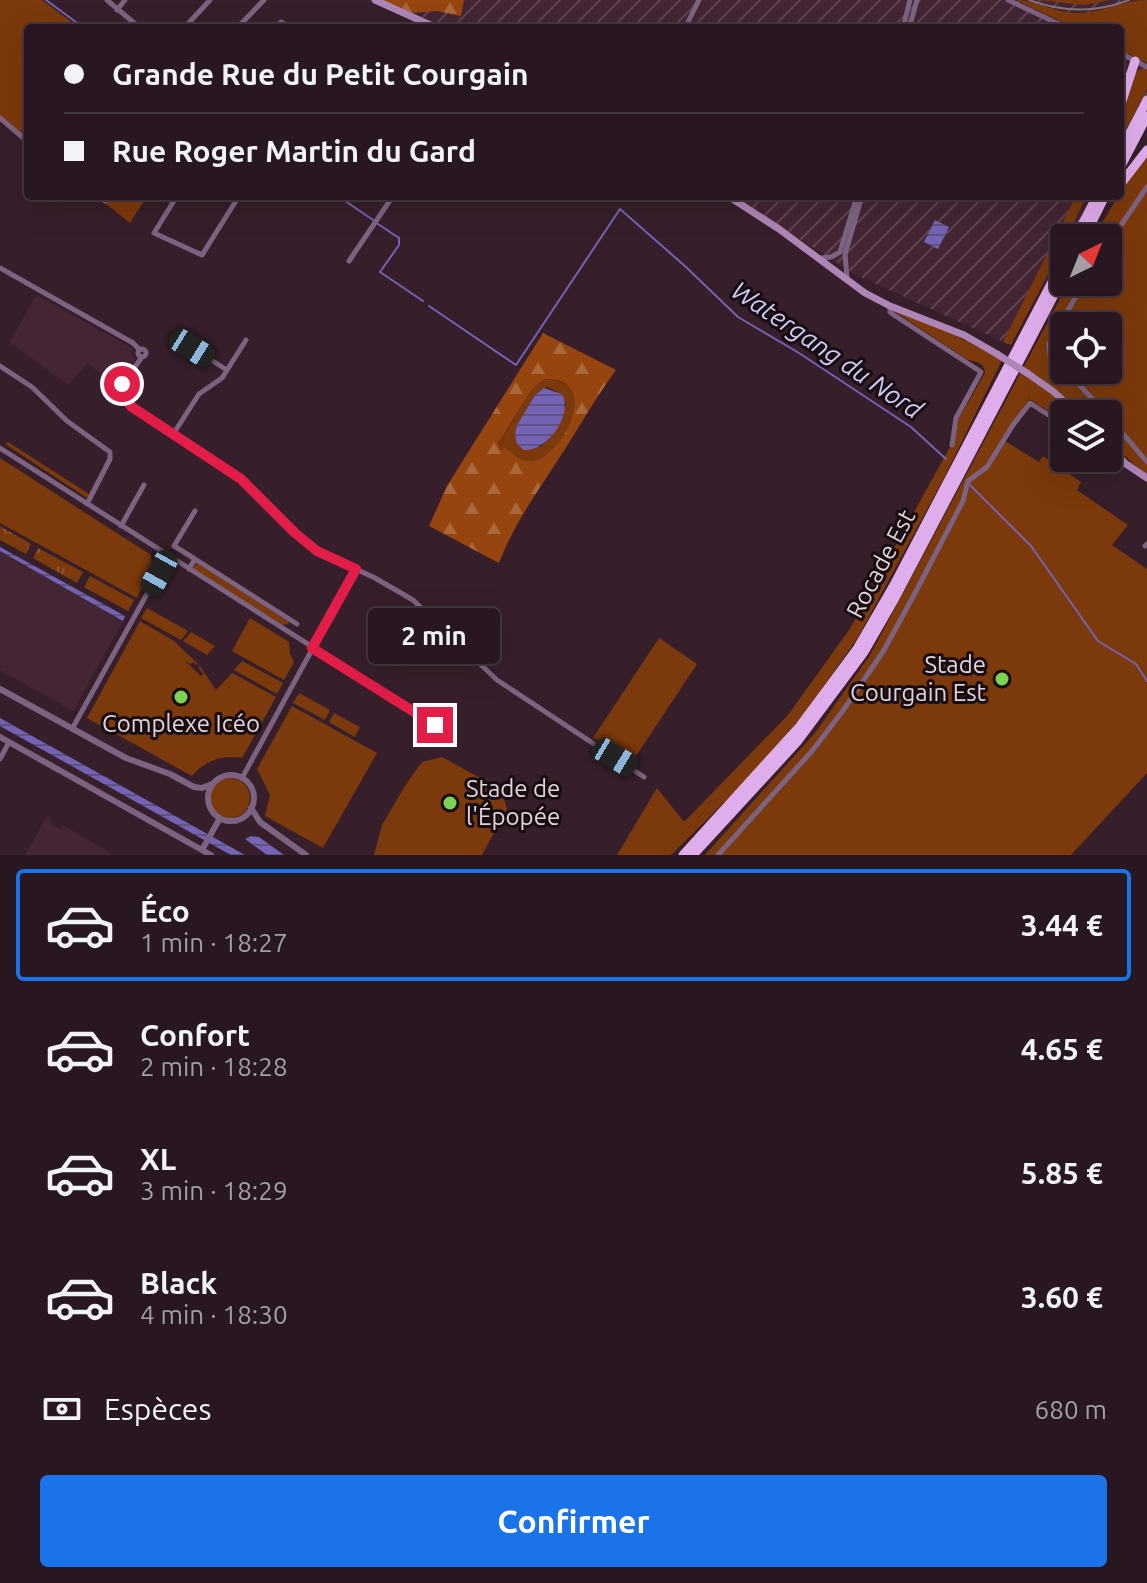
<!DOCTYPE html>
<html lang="fr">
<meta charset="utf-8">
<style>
body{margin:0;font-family:Ubuntu,sans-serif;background:#302029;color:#f1f3f6;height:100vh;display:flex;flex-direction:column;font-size:30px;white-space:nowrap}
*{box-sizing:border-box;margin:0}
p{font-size:26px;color:#a59fa5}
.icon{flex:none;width:44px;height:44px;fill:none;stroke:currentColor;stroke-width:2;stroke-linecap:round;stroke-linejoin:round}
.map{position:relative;height:855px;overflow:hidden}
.side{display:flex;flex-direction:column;background:#281720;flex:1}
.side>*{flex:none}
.hud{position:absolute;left:24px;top:24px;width:1100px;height:176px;border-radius:8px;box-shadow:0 8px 32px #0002,0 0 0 2px #44363e;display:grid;align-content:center;height:176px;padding:0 40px;background:#281720}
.needle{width:52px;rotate:43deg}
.buttons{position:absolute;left:1050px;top:224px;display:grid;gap:16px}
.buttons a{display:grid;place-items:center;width:72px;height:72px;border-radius:8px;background:#281720;box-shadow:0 8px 32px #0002,0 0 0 2px #44363e;font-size:40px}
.end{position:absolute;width:36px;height:36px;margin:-18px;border:10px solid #e11d48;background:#fff;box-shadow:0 0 0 4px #fff}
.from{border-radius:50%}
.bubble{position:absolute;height:56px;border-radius:8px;background:#281720;box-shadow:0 8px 32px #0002,0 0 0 2px #44363e;font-size:26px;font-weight:700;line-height:56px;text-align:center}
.car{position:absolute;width:24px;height:48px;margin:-24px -12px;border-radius:10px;box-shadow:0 0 6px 2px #0007;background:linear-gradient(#222 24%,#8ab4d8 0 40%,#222 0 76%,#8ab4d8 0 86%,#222 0)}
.hud b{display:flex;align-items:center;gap:28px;height:76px;font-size:30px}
.hud b+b{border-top:2px solid #44363e}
.hud i{width:20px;height:20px;background:#f1f3f6}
ul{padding:14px 0 0;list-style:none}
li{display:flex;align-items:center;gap:24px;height:112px;margin:0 16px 12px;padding:0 24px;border:4px solid transparent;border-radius:8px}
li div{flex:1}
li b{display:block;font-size:30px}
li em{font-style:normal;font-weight:700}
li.on{border-color:#1a73e8}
li>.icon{width:72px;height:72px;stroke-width:1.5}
.pay{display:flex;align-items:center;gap:20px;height:88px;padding:0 40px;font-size:30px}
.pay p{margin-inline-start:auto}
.button{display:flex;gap:16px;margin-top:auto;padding:16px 40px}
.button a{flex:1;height:92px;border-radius:8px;background:#1a73e8;color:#fff;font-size:32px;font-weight:700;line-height:92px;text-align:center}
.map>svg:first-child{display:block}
.built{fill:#432533}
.industrial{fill:url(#industrial-furrows)}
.green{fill:#7c390b;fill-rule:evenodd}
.forest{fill:url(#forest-firs);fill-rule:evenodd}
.park{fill:url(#park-tufts)}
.water{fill:url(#water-rules)}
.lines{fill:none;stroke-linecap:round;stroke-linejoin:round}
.stream{stroke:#7463b5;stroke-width:2}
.minor{stroke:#7d6382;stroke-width:5}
.tertiary{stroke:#7d6382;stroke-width:6}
.secondary{stroke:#ad85b6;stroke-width:7}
.trunk{stroke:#e0adec;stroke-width:9}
.rail{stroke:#85717a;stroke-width:2}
.secondary-bridge{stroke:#ad85b6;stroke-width:7}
.route{stroke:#e11d48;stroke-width:10}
.poi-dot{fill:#7dd154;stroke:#170c11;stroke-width:3}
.labels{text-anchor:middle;stroke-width:6;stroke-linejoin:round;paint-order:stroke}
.street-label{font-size:24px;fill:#e2d2d9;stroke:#170c11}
.poi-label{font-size:24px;fill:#e2d2d9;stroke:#170c11;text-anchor:end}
.water-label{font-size:26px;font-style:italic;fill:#d0caf7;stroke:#170c11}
</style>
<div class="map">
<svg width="1147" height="855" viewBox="0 0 1147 855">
<defs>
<pattern id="industrial-furrows" width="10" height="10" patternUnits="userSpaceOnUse" patternTransform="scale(2)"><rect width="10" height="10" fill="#432533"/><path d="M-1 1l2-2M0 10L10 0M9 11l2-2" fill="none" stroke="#5e4450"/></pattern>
<pattern id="forest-firs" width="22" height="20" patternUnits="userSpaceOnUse" patternTransform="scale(2)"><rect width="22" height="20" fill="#96450e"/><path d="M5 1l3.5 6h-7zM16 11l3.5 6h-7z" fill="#a9683c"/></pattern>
<pattern id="park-tufts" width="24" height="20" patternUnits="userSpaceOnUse" patternTransform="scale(2)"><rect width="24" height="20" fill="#7c390b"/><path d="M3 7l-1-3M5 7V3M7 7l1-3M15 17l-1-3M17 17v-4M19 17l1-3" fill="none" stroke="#8e552e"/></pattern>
<pattern id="water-rules" width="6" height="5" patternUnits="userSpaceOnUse" patternTransform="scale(2)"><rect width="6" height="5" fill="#7463b5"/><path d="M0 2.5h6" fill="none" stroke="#5e5381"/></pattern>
</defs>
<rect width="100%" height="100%" fill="#361f2a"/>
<path class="built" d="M39 296 133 349 131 353 135 361 115 386 88 363 68 385 10 342 35 297Z
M0 551 123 621 73 711 0 670Z
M47 816 52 819 50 824 60 829 63 825 114 855H25Z"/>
<path class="industrial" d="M387 0H1147V123L1120 166V28H445Z
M732 196H1101L1075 238H1064V255L1008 344 856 275Z"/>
<path class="green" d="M0 0H42L80 28H28V141L0 118Z
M1016 0C1034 0 1055 13 1078 13 1102 13 1124 0 1147 0V63L1120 50V28H1075Z
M1039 0H1110L1084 5Z
M1144 68 1147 70V89L1120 141C1120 122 1122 73 1144 68Z
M1147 157V474L1132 463 1108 439V414H1064V421L1029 399 1002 439 1039 462 1043 456 1081 482 1077 490 1128 525 1112 545 1147 569V773L1071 855H705L815 733 870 655 1069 282H1108V238H1093L1126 183ZM1064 326H1108V370H1064Z
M96 196H147L130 223Z
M1076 196H1086L1067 238H1064V243L1011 345 1003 342Z
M895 312 950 332 1002 360 943 480 857 639 803 715 748 779 671 855H617L657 788 684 822 788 715 849 630 956 436 958 420 985 373C984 362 977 362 968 360Z
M544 379C600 378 567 450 537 460 528 463 521 459 513 455 505 452 502 452 498 445L530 392ZM547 387 562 394 566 404 555 430 541 447 517 425 535 395Z
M8 442 89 494 87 498 5 444Z
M0 458 151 555 152 567 137 598 0 523Z
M197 563 289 622 288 624 283 625 193 568Z
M147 608 188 631 181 640 141 618Z
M250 618 289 642 290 654 294 662 284 680 232 651Z
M140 621 174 641 198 664 197 665 193 662 190 664 183 659 201 676 203 674 198 667 200 666 216 690 232 673 276 697 242 758C223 754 204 761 192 776L87 718Z
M191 632 215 646 207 655 183 641Z
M659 638 697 664 632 762 593 738Z
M242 661 283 683 277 694 234 670Z
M299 693 330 710 325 720 293 703Z
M292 706 377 753 323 848 265 816 270 795 257 769Z
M334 713 360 727 355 737 329 722Z
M442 757 502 790 507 809 482 855H374L382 825 406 784 422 762Z
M210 798a20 20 0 1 1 40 0a20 20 0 1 1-40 0Z"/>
<path class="forest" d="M383 0H464L461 16 437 11 412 13Z
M543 333 616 370C597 396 582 422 565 449 541 487 515 521 499 563L429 526 447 486ZM544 379C603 377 563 457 533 461 521 462 514 455 505 448L501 450 498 444 530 392Z"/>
<path class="park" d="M0 526 31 544 26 554 0 540Z
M38 548 83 572 77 583 33 558Z
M90 576 134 600 128 611 84 587Z"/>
<path class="water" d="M935 220 949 227 938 249 924 242Z
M544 388 562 394C574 415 546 452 524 450L517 444 515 434 517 425 535 395Z
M0 547 125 616 123 621 0 551Z
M0 718 245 855H231L0 726Z
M251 836 259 837 284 855H267L245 839Z"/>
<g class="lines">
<path class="stream" d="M46 0 84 28
M338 196 373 220
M378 224 399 238V245L380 272 423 301
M429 306 516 365 620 209 686 267 738 317 799 353 911 427 946 459
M970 485 1031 546 1098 641 1136 664 1147 681"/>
<path class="minor" d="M107 0 140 28
M1008 0 1067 28
M117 10 125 0
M184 28 210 0
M237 28 264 0
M275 28 281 22 292 28
M685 28 699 0
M903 28 910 0
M909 28 917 0
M1120 53 1147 67
M0 118 28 142
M97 196 105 201 109 196
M177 196 154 233 202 255 239 196
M1108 244 1147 187
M821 258 831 257 840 252 857 196
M349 261 393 196
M0 268 133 343 140 350
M847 278 845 254 862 196
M890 306V312L894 315 981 372 956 418 952 445
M192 348 227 370
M138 353a4 4 0 1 1 8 0a4 4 0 1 1-8 0Z
M142 357 120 388 123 397 132 407 244 482 291 530 317 551 375 578 413 600 497 680 644 777
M0 366 32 387 67 421 110 452V459L87 504
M1064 368 1050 355 1049 344 1084 282
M1066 370 1106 414
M1108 416 1147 462
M1108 434 1116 426
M172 436 199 394 222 378 246 340
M0 448 435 725
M121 526 144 485
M1145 546 1147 544
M195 559 297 624
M189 569 195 559 174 546 195 511
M72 729 168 556
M0 759 9 742
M242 778 356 569
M718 855 812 751 842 712 884 650 915 593 963 501 968 481 987 467 1013 425 1030 403 1064 425"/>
<path class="tertiary" d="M0 689 126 758 170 774 194 787 202 788 212 784
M0 737 211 855
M208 798a23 23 0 1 1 46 0a23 23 0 1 1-46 0Z
M251 808 260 822 306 855
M202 850 220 818"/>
<path class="secondary" d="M375 0 437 28
M728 196 779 229 865 293 890 306 964 335 997 354
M1027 373 1054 392 1078 414
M1108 446 1126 464 1147 478"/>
<path class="trunk" d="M1120 107 1135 61
M1120 152 1147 100
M1120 168 1147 116
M1120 185 1147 150
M1075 238 1097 196
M1084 238 1105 196
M683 855 800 726 857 649 894 585 1064 259
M693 855 797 742 864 652 895 598 1064 276"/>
<path class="rail" d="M1029 0C1062 12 1096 13 1129 0"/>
<path class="secondary-bridge" d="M997 354 1027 373"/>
</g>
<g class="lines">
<path class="route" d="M122 384 121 395 132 407 241 479 295 533 317 551 356 569 312 648 435 725"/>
</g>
<g class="poi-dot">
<circle cx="1002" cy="679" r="8"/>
<circle cx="181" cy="697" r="8"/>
<circle cx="450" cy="803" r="8"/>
</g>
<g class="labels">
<g class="street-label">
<text transform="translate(881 564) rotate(-62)" y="8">Rocade Est</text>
</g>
<g class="poi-label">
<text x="986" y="673">Stade<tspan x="986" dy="28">Courgain Est</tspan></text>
<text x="181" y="732" text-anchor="middle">Complexe Icéo</text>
<text x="466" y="797" text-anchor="start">Stade de<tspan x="466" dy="28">l'Épopée</tspan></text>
</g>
<g class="water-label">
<text transform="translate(827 350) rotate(34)" y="9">Watergang du Nord</text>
</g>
</g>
</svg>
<div class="buttons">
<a><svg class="needle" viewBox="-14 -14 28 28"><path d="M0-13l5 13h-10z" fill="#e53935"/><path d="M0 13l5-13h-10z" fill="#a59fa5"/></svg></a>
<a><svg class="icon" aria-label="locate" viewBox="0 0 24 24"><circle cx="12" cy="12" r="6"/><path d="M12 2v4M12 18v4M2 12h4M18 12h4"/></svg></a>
<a><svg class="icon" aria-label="layers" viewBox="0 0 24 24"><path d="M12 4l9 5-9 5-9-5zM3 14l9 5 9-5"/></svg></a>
</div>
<i class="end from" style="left:122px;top:384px"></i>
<i class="end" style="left:435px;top:725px"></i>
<div class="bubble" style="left:368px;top:608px;width:132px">2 min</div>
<i class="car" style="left:192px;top:348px;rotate:122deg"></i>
<i class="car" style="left:159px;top:573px;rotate:209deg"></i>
<i class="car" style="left:615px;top:757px;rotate:121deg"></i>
<div class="hud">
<b><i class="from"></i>Grande Rue du Petit Courgain</b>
<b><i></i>Rue Roger Martin du Gard</b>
</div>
</div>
<section class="side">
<ul>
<li class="on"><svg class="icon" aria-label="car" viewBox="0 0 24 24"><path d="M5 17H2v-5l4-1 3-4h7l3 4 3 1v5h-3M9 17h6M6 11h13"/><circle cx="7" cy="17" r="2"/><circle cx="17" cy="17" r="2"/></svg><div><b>Éco</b><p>1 min · 18:27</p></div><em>3.44 €</em></li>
<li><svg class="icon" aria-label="car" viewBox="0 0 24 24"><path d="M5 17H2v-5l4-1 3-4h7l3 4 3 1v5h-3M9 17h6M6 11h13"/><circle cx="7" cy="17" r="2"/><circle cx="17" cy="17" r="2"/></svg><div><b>Confort</b><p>2 min · 18:28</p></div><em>4.65 €</em></li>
<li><svg class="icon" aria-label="car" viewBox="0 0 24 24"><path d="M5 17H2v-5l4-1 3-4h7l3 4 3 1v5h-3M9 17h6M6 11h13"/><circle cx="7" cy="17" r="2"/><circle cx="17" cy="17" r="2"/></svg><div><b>XL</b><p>3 min · 18:29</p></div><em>5.85 €</em></li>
<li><svg class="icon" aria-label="car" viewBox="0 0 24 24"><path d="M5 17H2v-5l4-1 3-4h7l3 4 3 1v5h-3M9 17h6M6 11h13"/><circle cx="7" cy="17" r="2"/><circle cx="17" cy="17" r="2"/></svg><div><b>Black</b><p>4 min · 18:30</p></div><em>3.60 €</em></li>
</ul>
<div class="pay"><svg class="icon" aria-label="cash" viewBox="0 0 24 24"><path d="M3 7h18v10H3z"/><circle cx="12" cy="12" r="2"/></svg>Espèces<p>680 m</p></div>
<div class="button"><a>Confirmer</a></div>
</section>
